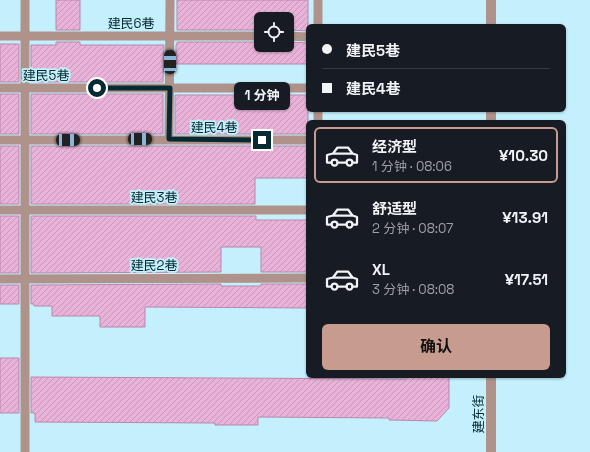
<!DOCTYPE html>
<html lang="zh">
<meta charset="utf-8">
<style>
body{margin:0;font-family:"Space Grotesk","Noto Sans SC",sans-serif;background:#242831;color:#f1f3f6;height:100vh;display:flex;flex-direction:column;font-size:15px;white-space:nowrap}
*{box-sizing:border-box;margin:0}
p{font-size:13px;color:#9ea1a6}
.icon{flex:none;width:22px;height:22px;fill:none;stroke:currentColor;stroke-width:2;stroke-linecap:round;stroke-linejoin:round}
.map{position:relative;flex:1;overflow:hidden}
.details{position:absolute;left:306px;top:120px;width:260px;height:258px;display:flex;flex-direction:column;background:#171b24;border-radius:6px;box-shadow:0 1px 3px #0004}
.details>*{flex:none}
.hud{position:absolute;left:306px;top:24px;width:260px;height:88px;border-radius:6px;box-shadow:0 1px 3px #0004;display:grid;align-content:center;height:88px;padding:0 16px;background:#171b24}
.tools{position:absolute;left:254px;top:12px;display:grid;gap:8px}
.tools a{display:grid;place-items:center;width:40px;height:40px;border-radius:6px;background:#171b24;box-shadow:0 1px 3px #0004;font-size:20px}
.end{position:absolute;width:18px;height:18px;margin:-9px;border:5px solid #072931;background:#fff;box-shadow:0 0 0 2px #fff}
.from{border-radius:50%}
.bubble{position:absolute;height:28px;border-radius:6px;background:#171b24;box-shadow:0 1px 3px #0004;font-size:13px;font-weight:700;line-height:28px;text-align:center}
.car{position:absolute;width:12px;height:24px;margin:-12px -6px;border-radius:5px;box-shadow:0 0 3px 1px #0007;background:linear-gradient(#222 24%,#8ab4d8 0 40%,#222 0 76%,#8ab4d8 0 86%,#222 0)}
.hud b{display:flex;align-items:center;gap:14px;height:38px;font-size:15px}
.hud b+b{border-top:1px solid #363941}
.hud i{width:10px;height:10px;background:#f1f3f6}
ul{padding:7px 0 0;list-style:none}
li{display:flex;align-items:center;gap:12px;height:56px;margin:0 8px 6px;padding:0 8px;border:2px solid transparent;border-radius:6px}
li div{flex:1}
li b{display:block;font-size:15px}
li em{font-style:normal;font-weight:700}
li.active{border-color:#c89b8f}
li>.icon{width:36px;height:36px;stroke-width:1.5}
.action{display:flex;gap:8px;margin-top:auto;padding:8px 16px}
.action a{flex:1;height:46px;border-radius:6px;background:#c89b8f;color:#111;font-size:16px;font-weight:700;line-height:46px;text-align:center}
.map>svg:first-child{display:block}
.building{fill:url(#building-hatch);stroke:#ba87ad}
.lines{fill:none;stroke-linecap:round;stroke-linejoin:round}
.service{stroke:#af938b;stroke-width:9}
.tertiary{stroke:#af938b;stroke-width:10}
.route{stroke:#072931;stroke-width:5}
.labels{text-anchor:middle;stroke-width:3.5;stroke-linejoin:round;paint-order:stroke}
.street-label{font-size:13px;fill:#072931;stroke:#c3f0fc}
</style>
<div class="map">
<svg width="590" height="452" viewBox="0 0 590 452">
<defs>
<pattern id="building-hatch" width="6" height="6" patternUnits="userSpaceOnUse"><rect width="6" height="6" fill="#e8b2d9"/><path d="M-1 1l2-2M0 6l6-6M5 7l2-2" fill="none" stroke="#c699bb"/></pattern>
</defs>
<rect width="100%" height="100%" fill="#c3f0fc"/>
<path class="building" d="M56 0H80V30H56Z
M177 0H308V31L287 30V19H261V30H177Z
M56 42H80V45H164L163 82H31V45H56Z
M177 42H261V45H287V42L308 43V64H176V45H177Z
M0 44H19V82H0Z
M0 94H19V134H0Z
M31 94H163V134H31Z
M175 95H308V134H175Z
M0 146H19V204H0Z
M31 146H308V178H255V204H31Z
M0 216H19V273H0Z
M31 216H256V220H308V272H261V247H221V272L31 273Z
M221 284V286H261V284H308V308L145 307V327H100V316H52V306H34V304H31V285Z
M0 285H19V304H0Z
M0 358H19V413H0Z
M405 376H449V408L437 421 389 420V418L258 417V425H215V423L35 422V413H31V377L405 379Z"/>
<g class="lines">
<path class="service" d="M25 0V452
M318 0V26
M0 36H261
M287 36 308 37
M0 88H308
M318 110V122
M169 139 170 0
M0 140H308
M0 210H308
M0 279 308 278"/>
<path class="tertiary" d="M491 0V26
M491 110V122
M491 452V376"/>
</g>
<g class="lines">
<path class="route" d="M97 88H170L169 139 262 140"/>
</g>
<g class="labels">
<g class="street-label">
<text x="131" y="28">建民6巷</text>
<text x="46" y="80">建民5巷</text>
<text x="214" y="132">建民4巷</text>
<text x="154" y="202">建民3巷</text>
<text x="154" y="270">建民2巷</text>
<text transform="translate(478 414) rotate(-90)" y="5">建东街</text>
</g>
</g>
</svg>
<div class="tools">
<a><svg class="icon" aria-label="locate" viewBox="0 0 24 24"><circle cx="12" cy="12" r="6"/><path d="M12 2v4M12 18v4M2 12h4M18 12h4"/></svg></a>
</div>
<i class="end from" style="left:97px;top:88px"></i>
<i class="end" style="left:262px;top:140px"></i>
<div class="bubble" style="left:234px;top:82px;width:56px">1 分钟</div>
<i class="car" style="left:170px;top:62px;rotate:0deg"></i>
<i class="car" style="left:140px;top:139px;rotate:90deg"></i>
<i class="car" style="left:68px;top:140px;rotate:90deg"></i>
<div class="hud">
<b><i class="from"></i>建民5巷</b>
<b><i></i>建民4巷</b>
</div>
<section class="details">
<ul>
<li class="active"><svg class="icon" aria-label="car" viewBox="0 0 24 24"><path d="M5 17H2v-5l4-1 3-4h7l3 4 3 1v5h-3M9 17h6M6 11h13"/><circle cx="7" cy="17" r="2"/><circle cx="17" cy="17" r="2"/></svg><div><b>经济型</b><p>1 分钟 · 08:06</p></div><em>¥10.30</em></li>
<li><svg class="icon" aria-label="car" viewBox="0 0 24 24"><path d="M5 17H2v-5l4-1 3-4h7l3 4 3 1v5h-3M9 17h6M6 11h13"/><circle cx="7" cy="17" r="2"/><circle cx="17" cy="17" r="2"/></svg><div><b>舒适型</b><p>2 分钟 · 08:07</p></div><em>¥13.91</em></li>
<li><svg class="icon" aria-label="car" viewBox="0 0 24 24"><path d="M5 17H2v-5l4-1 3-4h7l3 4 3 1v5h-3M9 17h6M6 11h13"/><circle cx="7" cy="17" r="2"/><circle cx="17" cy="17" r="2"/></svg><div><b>XL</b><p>3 分钟 · 08:08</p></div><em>¥17.51</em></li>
</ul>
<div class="action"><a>确认</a></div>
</section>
</div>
